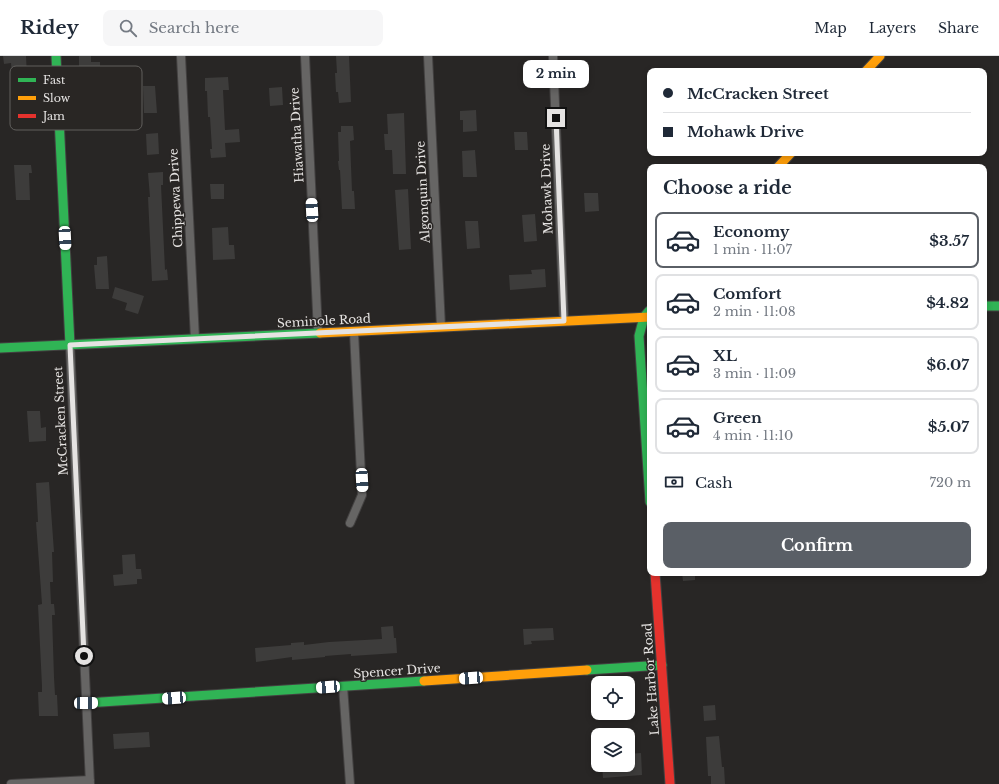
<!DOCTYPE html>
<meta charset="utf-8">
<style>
body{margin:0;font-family:"Libre Baskerville",serif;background:#f6f6f7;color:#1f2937;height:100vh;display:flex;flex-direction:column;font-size:15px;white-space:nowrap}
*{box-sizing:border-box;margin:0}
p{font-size:13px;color:#747a83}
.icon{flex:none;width:22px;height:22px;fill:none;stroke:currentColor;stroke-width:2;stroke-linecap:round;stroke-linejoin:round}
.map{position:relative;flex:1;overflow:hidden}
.details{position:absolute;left:647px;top:108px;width:340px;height:412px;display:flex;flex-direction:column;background:#fff;border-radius:8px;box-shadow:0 2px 6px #0003}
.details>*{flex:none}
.guide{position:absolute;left:647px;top:12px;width:340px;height:88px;border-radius:8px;box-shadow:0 2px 6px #0003;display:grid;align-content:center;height:88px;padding:0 16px;background:#fff}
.buttons{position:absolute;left:591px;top:620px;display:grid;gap:8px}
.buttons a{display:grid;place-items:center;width:44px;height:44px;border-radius:8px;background:#fff;box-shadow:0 2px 6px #0003;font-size:20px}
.end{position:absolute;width:18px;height:18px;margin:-9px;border:5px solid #e5e3e2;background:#111;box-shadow:0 0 0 2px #111}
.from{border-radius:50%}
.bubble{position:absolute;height:28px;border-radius:8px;background:#fff;box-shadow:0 2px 6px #0003;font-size:13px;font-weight:800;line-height:28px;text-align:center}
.car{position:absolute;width:12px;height:24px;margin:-12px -6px;border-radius:5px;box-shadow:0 0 3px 1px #0007;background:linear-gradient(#fff 24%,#345 0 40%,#fff 0 76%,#345 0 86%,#fff 0)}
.guide b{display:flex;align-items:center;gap:14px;height:38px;font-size:15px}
.guide b+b{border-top:1px solid #e0e1e3}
.guide i{width:10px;height:10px;background:#1f2937}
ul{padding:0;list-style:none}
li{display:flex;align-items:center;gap:12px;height:56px;margin:0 8px 6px;padding:0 8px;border:2px solid #e0e1e3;border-radius:8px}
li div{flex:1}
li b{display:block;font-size:15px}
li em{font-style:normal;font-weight:800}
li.current{border-color:#5a5f66}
li>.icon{width:36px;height:36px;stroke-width:1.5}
h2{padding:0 16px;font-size:18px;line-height:48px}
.pay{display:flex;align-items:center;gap:10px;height:44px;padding:0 16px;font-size:15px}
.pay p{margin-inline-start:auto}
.button{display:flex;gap:8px;margin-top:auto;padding:8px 16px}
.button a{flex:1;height:46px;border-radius:8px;background:#5a5f66;color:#fff;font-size:16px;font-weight:800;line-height:46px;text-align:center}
header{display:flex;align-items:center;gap:24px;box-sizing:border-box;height:56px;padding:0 20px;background:#fff;border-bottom:1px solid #e0e1e3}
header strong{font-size:19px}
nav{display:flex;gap:22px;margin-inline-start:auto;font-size:14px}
.search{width:280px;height:36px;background:#f6f6f7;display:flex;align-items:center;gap:10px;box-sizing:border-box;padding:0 14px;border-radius:8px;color:#747a83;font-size:15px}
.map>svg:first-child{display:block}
.building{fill:#3d3c3b}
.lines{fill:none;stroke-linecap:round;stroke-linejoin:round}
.street-casing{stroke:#434141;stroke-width:10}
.fast-casing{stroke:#434141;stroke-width:11}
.slow-casing{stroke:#434141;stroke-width:11}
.jam-casing{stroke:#434141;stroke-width:11}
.street{stroke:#666564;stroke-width:8}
.fast{stroke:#30b455;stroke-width:9}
.slow{stroke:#ff9f0a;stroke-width:9}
.jam{stroke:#e5322d;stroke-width:9}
.route{stroke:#e5e3e2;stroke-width:5}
.labels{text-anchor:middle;stroke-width:3;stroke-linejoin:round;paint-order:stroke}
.street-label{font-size:12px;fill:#e5e3e2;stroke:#292624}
.key{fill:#292624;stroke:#615f5d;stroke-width:1}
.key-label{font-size:11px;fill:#e5e3e2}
</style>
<header>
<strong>Ridey</strong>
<div class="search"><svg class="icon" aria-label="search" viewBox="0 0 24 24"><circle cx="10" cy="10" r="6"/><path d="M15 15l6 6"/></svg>Search here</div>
<nav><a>Map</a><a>Layers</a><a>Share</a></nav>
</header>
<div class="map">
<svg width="999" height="728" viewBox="0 0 999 728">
<rect width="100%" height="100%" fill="#282625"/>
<path class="building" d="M3 0H26L29 59 16 60 13 21H12L11 7 4 8Z
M79 0H91V6H100V11H108L109 20 84 21 83 10 79 11Z
M336 0H349L351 46 339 47 338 36H336L335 17H337Z
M228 21 229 34H223L225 74 239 73 240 86 225 87 226 101 211 102 210 93H212L210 61H208L207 35H205V22Z
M143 30H155L157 57H144Z
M282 31 283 49 270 50 269 32Z
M476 54 477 75 463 76V64H460V55Z
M404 57 406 118H393L392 94H385L384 78H388L387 58Z
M341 70H353L354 84 350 85 352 135H354L355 153H342L340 114H339L338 105H339L338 76H341Z
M514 76H527L528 94H515Z
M158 77 159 98 147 99 146 78Z
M475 94 477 121H463L462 95Z
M14 109H31L32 117H29L30 144H16Z
M163 116V129H161L165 214 167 213 168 224 152 225 148 141H150L148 117Z
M210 128H224V143H211Z
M408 133 411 193 399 194 395 134Z
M584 137H598L599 155 585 156Z
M535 158 537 185 524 186 522 159Z
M465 165H478L480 192 467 193Z
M228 171 229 189H234L235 203 213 204 212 172Z
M107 200 109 233H96L94 209H97V201Z
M545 213 546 231 510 234 509 219 532 218 531 214Z
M115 231 144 240 138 258 125 254 127 247 112 242Z
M27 355H40L41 372 46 371V385L29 386Z
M49 426 54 496H52L53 526H50L51 548H54L55 559H52L54 621 55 639H57L58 660H39L38 636H42V630L38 549 42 548 36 466H38L36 427Z
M135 498 136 513H141L142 523H137V528L114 530 113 519 123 518 122 499Z
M682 517H695V524L683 525Z
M393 570 394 582H396L397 597 351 600V598L325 600V601L292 604V601L256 606 255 592 291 589V587L304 586V589L329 586 382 583 381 571Z
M553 572 554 584 531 585 532 588 524 589 523 573Z
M715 649 716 664 704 665 703 650Z
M149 676 150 691 114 693 113 678Z
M719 680 722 711H724L725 728H711V720H708L706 681Z
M641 697 642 719 603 722 602 709H628V698Z"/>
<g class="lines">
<defs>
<path id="street" d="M181 0 195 283
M305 0 318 277
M428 0 441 271
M553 0 564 265
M70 289 90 728
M350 467 362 439 354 276
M343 630 350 728
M11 728 90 724"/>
<path id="fast" d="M56 0 70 289
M984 250H999
M649 255 644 261 639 280 650 446
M0 292 320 277
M587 614 662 609
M86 647 424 625"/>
<path id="slow" d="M866 15 880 0
M778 111 791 97
M320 277 650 261
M424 625 587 614"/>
<path id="jam" d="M655 517 670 728"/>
</defs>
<use href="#street" class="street-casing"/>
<use href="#fast" class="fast-casing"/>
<use href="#slow" class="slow-casing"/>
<use href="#jam" class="jam-casing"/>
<use href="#street" class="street"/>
<use href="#fast" class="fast"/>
<use href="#slow" class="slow"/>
<use href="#jam" class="jam"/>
</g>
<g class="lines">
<path class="route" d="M84 600 70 289 564 265 556 62"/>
</g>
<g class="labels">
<g class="street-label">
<text transform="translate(297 79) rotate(-93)" y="4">Hiawatha Drive</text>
<text transform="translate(547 133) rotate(-92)" y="4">Mohawk Drive</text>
<text transform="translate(423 136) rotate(-93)" y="4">Algonquin Drive</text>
<text transform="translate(176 142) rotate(-93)" y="4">Chippewa Drive</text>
<text transform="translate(324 265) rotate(-3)" y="4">Seminole Road</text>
<text transform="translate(61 365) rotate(-93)" y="4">McCracken Street</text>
<text transform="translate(397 615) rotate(-4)" y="4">Spencer Drive</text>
<text transform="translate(651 623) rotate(-94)" y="4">Lake Harbor Road</text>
</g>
</g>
<rect x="10" y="10" width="132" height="64" rx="6" class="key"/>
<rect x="18" y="22" width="18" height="4" fill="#30b455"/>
<rect x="18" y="40" width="18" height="4" fill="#ff9f0a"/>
<rect x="18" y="58" width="18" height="4" fill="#e5322d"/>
<g class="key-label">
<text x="43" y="28">Fast</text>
<text x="43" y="46">Slow</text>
<text x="43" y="64">Jam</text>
</g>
</svg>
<div class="buttons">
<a><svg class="icon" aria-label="locate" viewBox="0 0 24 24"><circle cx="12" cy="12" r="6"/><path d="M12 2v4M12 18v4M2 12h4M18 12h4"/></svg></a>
<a><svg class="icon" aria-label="layers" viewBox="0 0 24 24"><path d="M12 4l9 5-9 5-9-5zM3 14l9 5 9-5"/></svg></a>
</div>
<i class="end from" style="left:84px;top:600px"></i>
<i class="end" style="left:556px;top:62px"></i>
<div class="bubble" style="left:523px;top:4px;width:66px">2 min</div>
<i class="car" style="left:312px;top:154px;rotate:357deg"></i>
<i class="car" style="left:65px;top:182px;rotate:177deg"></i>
<i class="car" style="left:362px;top:424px;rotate:177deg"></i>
<i class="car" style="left:471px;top:622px;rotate:266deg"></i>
<i class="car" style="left:328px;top:631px;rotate:266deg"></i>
<i class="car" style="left:174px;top:642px;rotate:266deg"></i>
<i class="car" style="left:86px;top:647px;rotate:89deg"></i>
<div class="guide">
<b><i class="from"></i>McCracken Street</b>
<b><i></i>Mohawk Drive</b>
</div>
<section class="details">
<h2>Choose a ride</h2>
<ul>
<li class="current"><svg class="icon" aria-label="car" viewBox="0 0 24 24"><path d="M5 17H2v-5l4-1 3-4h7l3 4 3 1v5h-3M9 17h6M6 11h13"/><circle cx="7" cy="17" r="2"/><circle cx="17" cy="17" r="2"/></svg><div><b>Economy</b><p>1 min · 11:07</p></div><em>$3.57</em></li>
<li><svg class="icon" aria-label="car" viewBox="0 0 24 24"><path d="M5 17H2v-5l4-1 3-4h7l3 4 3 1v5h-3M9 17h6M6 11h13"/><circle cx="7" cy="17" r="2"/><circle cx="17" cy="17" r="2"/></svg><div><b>Comfort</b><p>2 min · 11:08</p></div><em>$4.82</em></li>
<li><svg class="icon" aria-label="car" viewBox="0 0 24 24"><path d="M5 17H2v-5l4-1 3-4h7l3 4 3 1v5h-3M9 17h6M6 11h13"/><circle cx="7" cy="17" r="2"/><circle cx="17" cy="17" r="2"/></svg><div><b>XL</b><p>3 min · 11:09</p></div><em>$6.07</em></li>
<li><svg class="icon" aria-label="car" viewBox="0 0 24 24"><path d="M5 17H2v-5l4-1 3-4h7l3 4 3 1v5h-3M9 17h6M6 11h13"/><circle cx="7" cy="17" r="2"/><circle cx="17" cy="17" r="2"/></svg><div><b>Green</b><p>4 min · 11:10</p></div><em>$5.07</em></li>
</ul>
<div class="pay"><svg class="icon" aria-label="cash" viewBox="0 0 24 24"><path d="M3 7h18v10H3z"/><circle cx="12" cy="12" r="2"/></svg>Cash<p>720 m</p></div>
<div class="button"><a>Confirm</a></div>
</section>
</div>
